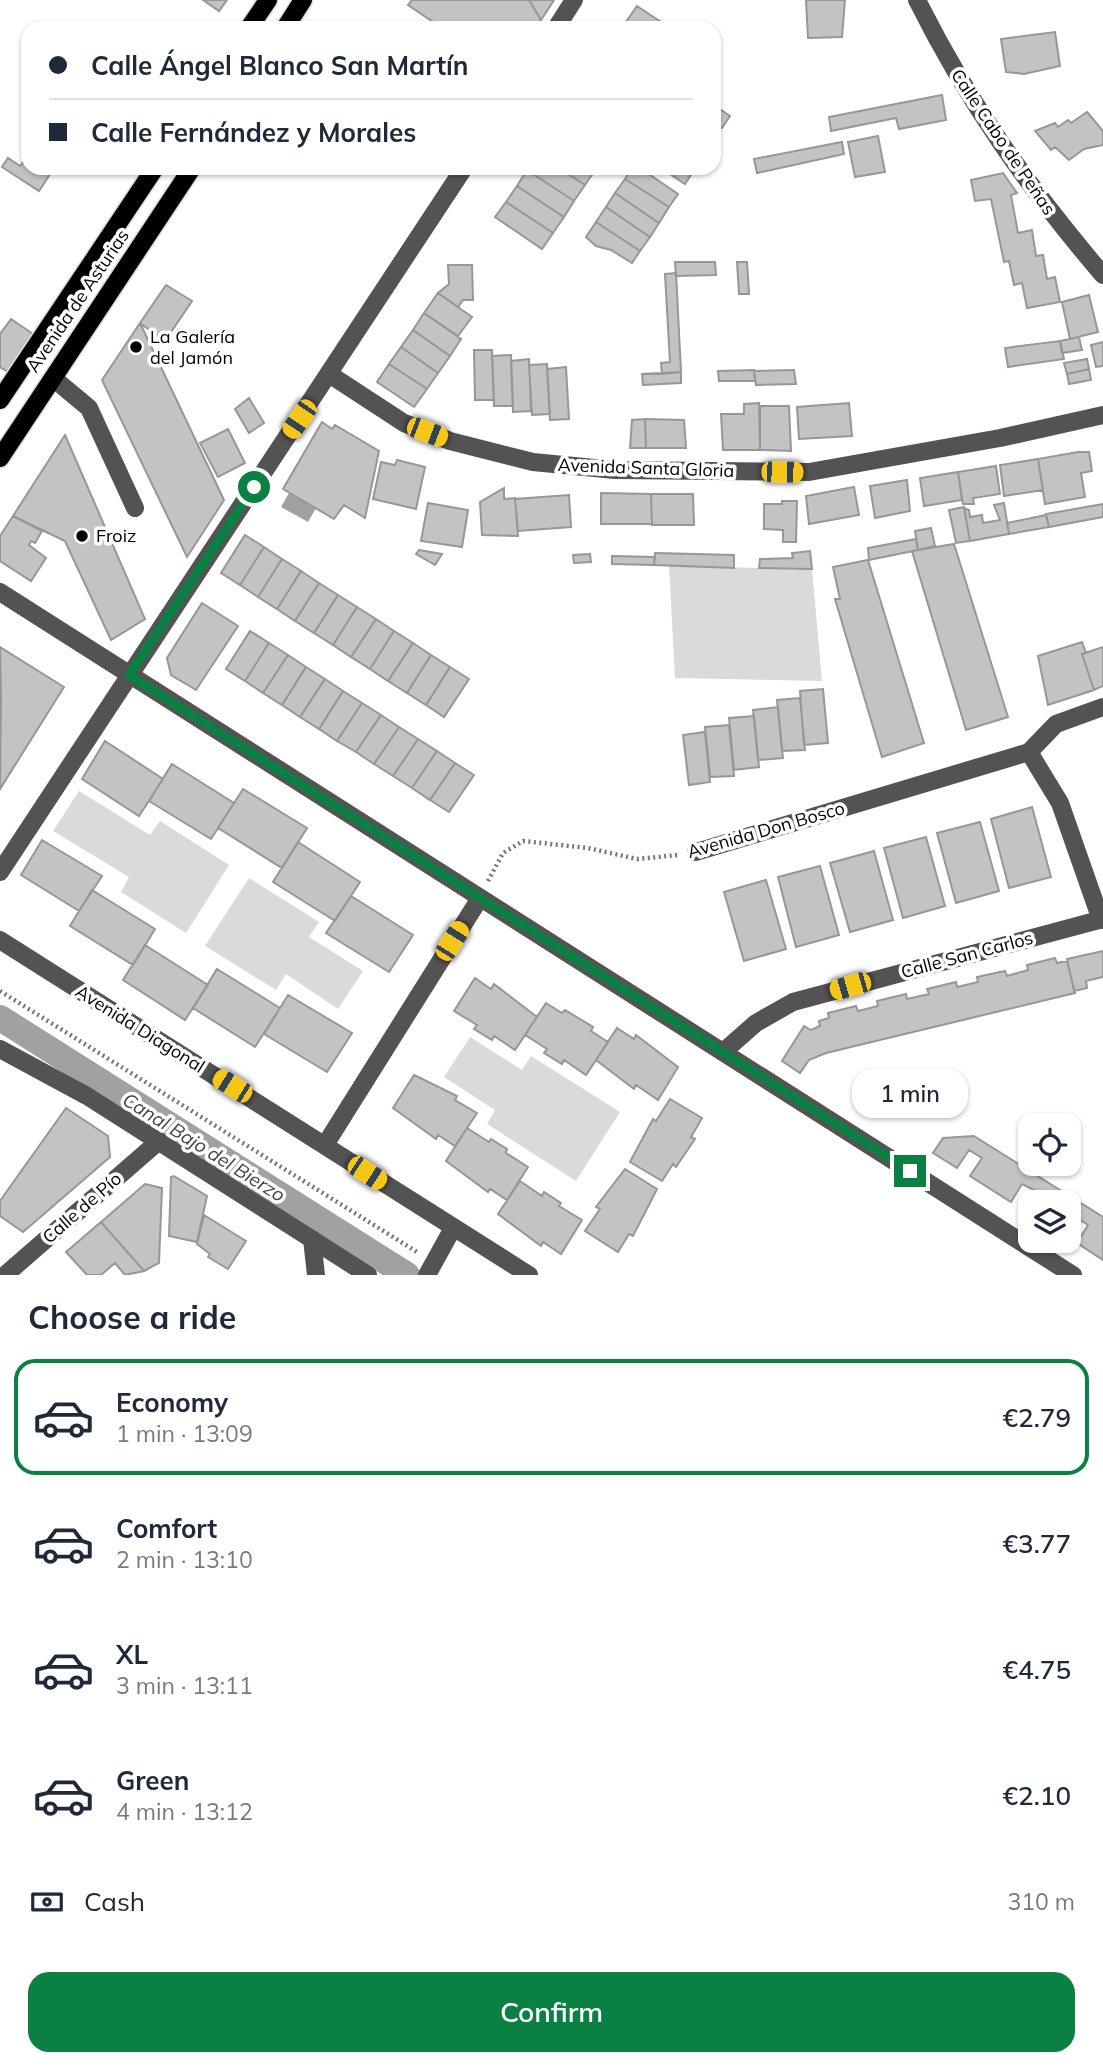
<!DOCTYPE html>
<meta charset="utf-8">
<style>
body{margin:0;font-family:Mulish,sans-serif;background:#f2f2f3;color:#1f2937;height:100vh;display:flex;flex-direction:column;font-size:26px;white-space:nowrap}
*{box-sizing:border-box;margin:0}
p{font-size:23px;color:#747a83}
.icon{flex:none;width:38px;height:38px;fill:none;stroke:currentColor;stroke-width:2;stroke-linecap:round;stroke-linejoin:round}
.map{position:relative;height:1275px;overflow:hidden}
.side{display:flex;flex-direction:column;background:#fff;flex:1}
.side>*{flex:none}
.hud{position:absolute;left:21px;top:21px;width:700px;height:154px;border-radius:21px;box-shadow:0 2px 5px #0004;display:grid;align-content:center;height:154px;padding:0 28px;background:#fff}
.buttons{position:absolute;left:1018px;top:1113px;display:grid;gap:14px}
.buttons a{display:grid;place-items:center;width:63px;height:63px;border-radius:14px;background:#fff;box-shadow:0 2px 5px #0004;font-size:35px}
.end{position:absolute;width:32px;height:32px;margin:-16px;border:9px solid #0b8043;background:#fff;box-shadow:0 0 0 4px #fff}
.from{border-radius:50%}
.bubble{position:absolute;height:49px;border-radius:21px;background:#fff;box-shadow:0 2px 5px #0004;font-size:23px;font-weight:600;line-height:49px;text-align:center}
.car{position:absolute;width:21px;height:42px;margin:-21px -10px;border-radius:9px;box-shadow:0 0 5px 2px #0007;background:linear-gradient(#f5c518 24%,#345 0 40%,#f5c518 0 76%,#345 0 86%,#f5c518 0)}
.hud b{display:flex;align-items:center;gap:24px;height:66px;font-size:26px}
.hud b+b{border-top:2px solid #e0e1e3}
.hud i{width:18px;height:18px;background:#1f2937}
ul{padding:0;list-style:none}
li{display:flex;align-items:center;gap:21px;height:116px;margin:0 14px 10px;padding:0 14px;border:4px solid transparent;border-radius:21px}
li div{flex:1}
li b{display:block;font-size:26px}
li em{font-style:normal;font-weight:600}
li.active{border-color:#0b8043}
li>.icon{width:63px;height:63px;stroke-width:1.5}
h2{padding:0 28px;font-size:32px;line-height:84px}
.pay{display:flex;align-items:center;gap:18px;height:77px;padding:0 28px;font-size:26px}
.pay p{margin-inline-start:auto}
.primary-button{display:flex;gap:14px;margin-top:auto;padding:14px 28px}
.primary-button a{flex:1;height:80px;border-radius:21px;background:#0b8043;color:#fff;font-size:28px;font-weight:600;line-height:80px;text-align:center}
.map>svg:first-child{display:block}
.green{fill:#dadada}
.water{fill:#a1a1a1}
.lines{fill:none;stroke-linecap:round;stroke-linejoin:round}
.canal{stroke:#a1a1a1;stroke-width:26}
.building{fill:#c3c3c3;stroke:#979797;stroke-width:2}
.major-casing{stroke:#dbdbdb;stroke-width:21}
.path{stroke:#757575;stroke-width:4.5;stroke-dasharray:2 3.5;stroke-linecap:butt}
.minor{stroke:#535353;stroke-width:18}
.major{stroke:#000;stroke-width:18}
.minor-bridge{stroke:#535353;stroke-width:18}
.route{stroke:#0b8043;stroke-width:9}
.poi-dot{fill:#000;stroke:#fff;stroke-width:2.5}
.labels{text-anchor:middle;stroke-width:7;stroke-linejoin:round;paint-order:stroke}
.street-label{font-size:18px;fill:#000;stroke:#fff}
.poi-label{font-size:18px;fill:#000;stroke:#fff;text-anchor:start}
.water-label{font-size:19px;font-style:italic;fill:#424242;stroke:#fff}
</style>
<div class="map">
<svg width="1103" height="1275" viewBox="0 0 1103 1275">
<rect width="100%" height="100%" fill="#fff"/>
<path class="green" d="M669 566 812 569 822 681 675 678Z
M79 791 150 835 160 821 229 865 186 933 121 892 129 877 53 831Z
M249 878 319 922 309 937 363 971 338 1009 286 974 276 990 205 946Z
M470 1037 522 1070 531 1056 620 1112 576 1181 487 1124 495 1110 444 1077Z"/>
<path class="water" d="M289 493 316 508 308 522 281 507Z"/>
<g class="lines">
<path class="canal" d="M0 1018 407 1275"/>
</g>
<path class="building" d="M203 0H227L219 11Z
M412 0H529L541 20 535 28H442L408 5Z
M529 0H554L541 20Z
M806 0H845L842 37 808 38Z
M637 6 670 28H635L626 22Z
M1055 32 1060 66 1024 74 1006 72 1001 39Z
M942 95 946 120 899 129 896 118 831 131 829 117Z
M714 105 730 116 722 128 714 123Z
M1087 112 1103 131V145L1084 149 1069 160 1055 147 1051 150 1035 131 1055 123 1058 127 1068 120 1071 123Z
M878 136 885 172 855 177 848 142Z
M842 142 844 154 757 173 754 159Z
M28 156V168H54L39 191 2 167 8 158 20 166Z
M529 168H559L585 185 574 201 527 170Z
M559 168H594L596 169 585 185Z
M632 168H640L678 194 669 207 625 179Z
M661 168H691L694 170 685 184Z
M527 170 574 201 564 217 517 186Z
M1003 173 1017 193 1011 195 1018 233 1032 230 1036 256 1043 255 1047 279 1055 277 1060 302 1027 308 1022 283 1014 285 1009 261 1004 262 991 199 975 201 971 180Z
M625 179 669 207 659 223 615 193Z
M517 186 564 217 553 233 506 202Z
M615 193 659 223 650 237 606 207Z
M506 202 553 233 542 249 495 217Z
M606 207 650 237 640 251 596 222Z
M596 222 640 251 632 263 611 250 596 246 586 237Z
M675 262H715L716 275 676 276Z
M737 262H747L749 294H739Z
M448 265H472L473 300H463L458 307 438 293 449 284Z
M676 273 681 372 662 374 661 363 670 362 665 274Z
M166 285 192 301 165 341 140 323Z
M438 293 472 317 458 336 424 313Z
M1089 295 1098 332 1070 339 1062 302Z
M424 313 461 339 450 356 413 330Z
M11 319 36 336 11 374 0 367V334Z
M140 323 224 500 187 557 102 380Z
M413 330 450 356 438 373 401 347Z
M1079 337 1082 350 1062 353 1060 341Z
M1060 341 1064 359 1008 367 1005 348Z
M1103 342V366L1096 367 1091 345Z
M401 347 438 373 427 389 389 364Z
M474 350H492L494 400H475Z
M511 355 513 406H494L492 356Z
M529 359 531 411 513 412 511 361Z
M1087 359 1089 369 1067 374 1064 363Z
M389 364 427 389 414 407 377 382Z
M547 364 550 414 532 415 529 365Z
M566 367 569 419 550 420 547 369Z
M1089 369 1091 380 1069 384 1067 374Z
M754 370 755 381H719L718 371Z
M794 370 796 384 756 385 754 371Z
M681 372V383L643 385 642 374Z
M249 398 264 423 249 433 235 409Z
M759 403 760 450H723L721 414H744V404Z
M849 403 852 436 799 439 797 407Z
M760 406H789L791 451 760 450Z
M645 419 684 420 686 448H646Z
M645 419 646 448H630L632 420Z
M322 422 332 429 335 425 379 451 365 518 344 505 334 519 283 489Z
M228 429 245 463 218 477 200 443Z
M65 435 145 619 111 640 65 541 13 516Z
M1078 452H1089L1092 471 1081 473 1085 497 1045 504 1038 459Z
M1038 459 1043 490 1004 496 1000 465Z
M397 460 425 467 416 509 373 499 381 462 395 465Z
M996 466 1000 494 973 498 974 504H963L958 472Z
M958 472 962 500 924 506 920 478Z
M907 480 910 511 875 518 870 486Z
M854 487 859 515 809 524 806 496Z
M504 488V499L515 498 518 536 482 535 480 502Z
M601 493 651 494 652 524H601Z
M651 494H693L694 525H652Z
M569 495 571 527 518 531 515 499Z
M782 501H797L796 542H783V530L764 529V504H782Z
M428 503 468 510 462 547 421 541Z
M1004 503 1009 534 970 541 964 508 969 510 970 517 982 515 983 523 1000 520 994 505Z
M1103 504V517L1049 527 1046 514Z
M964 507 970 541 956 543 949 510Z
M1046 515 1049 527 1009 534 1007 523Z
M13 516 42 531 35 543 31 541 29 545 46 558 31 581 0 561V536Z
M931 528 935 546 918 550 915 531Z
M245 535 264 547 240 585 221 573Z
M916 539 918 550 869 560 868 548Z
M954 544 1008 717 966 730 912 551Z
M264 547 282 559 258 597 240 585Z
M419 550 442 554 435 565 416 554Z
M810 551 812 569 759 568 760 559 793 558 792 553Z
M655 553 734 555V568L654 565Z
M590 554 591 562 574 563 573 555Z
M612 556 655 557 654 565 612 564Z
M282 559 301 571 277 609 258 597Z
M868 560 924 743 882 757 835 599H840L833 567Z
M301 571 319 583 295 621 277 609Z
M319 583 338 595 314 633 295 621Z
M338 595 357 607 333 645 314 633Z
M202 603 238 626 196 690 171 675 167 658Z
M357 607 376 619 351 657 333 645Z
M376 619 394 631 370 669 351 657Z
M250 631 269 643 245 681 226 669Z
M394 631 413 643 388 681 370 669Z
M1082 642 1086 653 1082 654 1094 690 1048 705 1038 656Z
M269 643 288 655 263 693 245 681Z
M413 643 431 655 407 693 388 681Z
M0 647 64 687 0 789 1 697Z
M1103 647V686L1094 690 1082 654Z
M288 655 306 667 282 705 263 693Z
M431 655 450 667 426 705 407 693Z
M306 667 325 679 300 717 282 705Z
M450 667 469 679 444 717 426 705Z
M325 679 343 691 319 729 300 717Z
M823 689 828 743 804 745 800 691Z
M343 691 362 703 337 741 319 729Z
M800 698 805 750 782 751 777 700Z
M362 703 381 715 356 752 337 741Z
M778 707 783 758 758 760 753 710Z
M381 715 399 727 374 764 356 752Z
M754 716 759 767 734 770 729 718Z
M729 725 734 776 710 777 705 727Z
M399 727 418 739 393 776 374 764Z
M705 732 710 782 689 785 683 735Z
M418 739 437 751 412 788 393 776Z
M105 741 163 779 139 816 82 779Z
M437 751 455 763 430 800 412 788Z
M455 763 474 775 449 812 430 800Z
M172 764 234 803 211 839 149 801Z
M243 789 307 828 282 868 218 828Z
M1032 807 1051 877 1009 888 991 819Z
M980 822 999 891 956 903 937 833Z
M926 837 945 906 903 918 884 848Z
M42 840 102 876 79 911 21 875Z
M298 842 360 882 335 921 273 882Z
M874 851 893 920 850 932 830 863Z
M820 866 839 935 796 947 778 877Z
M766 880 786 949 744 961 724 892Z
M92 890 155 929 133 965 70 926Z
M351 896 413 935 389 972 326 933Z
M145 945 208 985 185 1020 123 980Z
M1103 951V977L1086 981 1087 988 1074 991 1067 959Z
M1055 958 1057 963 1067 961 1075 993 826 1053 809 1060 800 1073 782 1061 804 1026 811 1030 820 1026 819 1021 829 1018 828 1013 856 1006 858 1011 878 1006 877 1001 906 994 907 999 929 994 927 989 956 982 957 987 978 982 977 977 1005 971 1007 976 1028 970 1027 965Z
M217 969 280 1008 255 1047 193 1008Z
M475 978 491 989 494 984 537 1017 515 1050 494 1036 492 1040 474 1029 477 1025 454 1011Z
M288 995 352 1033 327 1072 264 1034Z
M546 1003 562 1013 565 1010 593 1027 591 1031 608 1042 586 1075 564 1060 562 1064 544 1053 547 1049 525 1035Z
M617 1028 634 1039 636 1035 678 1067 658 1100 636 1085 634 1089 596 1060Z
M414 1075 457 1096 455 1100 477 1113 455 1146 438 1135 436 1139 393 1108Z
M670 1099 702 1118 691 1137 695 1139 676 1167 673 1164 662 1181 630 1162 653 1119 656 1121Z
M66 1108 108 1136 110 1157 23 1232 0 1216V1201Z
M467 1128 489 1142 491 1139 507 1149 506 1153 528 1167 507 1200 490 1189 488 1192 446 1161Z
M974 1136 1103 1217V1260L1077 1243 1088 1225 1075 1217 1069 1226V1202H1031V1214L1024 1210 1036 1191 1022 1184 1011 1202 970 1176 982 1158 969 1150 957 1168 933 1153 943 1138Z
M625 1169 657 1189 633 1236 629 1234 618 1252 585 1231 600 1209 596 1207Z
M174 1176 207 1196 197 1242 169 1236 171 1177Z
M520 1181 542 1196 544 1192 561 1203 559 1206 582 1220 561 1254 543 1242 541 1246 498 1214Z
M145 1184 162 1188 159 1263 144 1271 101 1222Z
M204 1215 246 1241 228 1269 208 1257 210 1254 197 1244Z
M101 1222 144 1271 125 1275 115 1263 101 1275H87L66 1252Z"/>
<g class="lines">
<defs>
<path id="major" d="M249 28 268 0
M285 28 303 0
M0 400 155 168
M0 458 192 168"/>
</defs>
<use href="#major" class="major-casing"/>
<path class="path" d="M488 881 503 853 523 841 588 848 637 859 678 855
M0 991 417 1252"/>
<path class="minor" d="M917 0C969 104 1028 187 1103 275
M556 28 574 0
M329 374 404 423 450 441 533 462 615 470 809 472 1000 438 1103 415
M53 378 89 408 135 508
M0 592 1073 1275
M1029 752 1060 803 1101 920
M696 852 1029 752 1056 724 1103 707
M0 872 464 168
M0 940 529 1275
M0 1049 87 1096 368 1275
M723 1052 756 1023 793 1002 1103 919
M325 1145 480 898
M312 1239 316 1275
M5 1275 159 1141"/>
<use href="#major" class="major"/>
<path class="minor-bridge" d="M427 1275 453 1228"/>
</g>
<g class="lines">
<path class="route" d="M254 487 129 675 910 1171"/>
</g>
<g class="poi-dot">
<circle cx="136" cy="347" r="7"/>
<circle cx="82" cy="536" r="7"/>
</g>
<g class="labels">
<g class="street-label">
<text transform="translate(1003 142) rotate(56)" y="6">Calle Cabo de Peñas</text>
<text transform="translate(78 301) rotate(-56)" y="6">Avenida de Asturias</text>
<text transform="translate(646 468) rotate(2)" y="6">Avenida Santa Gloria</text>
<text transform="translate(766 830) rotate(-16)" y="6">Avenida Don Bosco</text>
<text transform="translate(967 955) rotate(-15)" y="6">Calle San Carlos</text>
<text transform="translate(140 1029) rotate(32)" y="6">Avenida Diagonal</text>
<text transform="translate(82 1208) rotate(-41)" y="6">Calle de Pío</text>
</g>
<g class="poi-label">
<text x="150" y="343">La Galería<tspan x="150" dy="21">del Jamón</tspan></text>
<text x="96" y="542">Froiz</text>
</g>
<g class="water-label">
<text transform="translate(204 1147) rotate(32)" y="7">Canal Bajo del Bierzo</text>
</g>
</g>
</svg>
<div class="buttons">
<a><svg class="icon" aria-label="locate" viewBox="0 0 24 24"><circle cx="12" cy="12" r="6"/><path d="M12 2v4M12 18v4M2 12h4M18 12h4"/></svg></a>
<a><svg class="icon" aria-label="layers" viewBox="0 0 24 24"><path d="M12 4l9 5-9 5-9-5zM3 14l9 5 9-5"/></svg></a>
</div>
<i class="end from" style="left:254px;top:487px"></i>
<i class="end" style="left:910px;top:1171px"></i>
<div class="bubble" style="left:852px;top:1069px;width:116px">1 min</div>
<i class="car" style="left:299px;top:419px;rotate:214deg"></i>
<i class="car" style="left:427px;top:432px;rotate:111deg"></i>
<i class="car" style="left:782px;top:472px;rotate:91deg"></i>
<i class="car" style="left:452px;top:941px;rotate:32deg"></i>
<i class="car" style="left:850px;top:986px;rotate:254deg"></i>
<i class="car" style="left:232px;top:1086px;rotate:302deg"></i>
<i class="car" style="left:367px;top:1173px;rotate:123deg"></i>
<div class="hud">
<b><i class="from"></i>Calle Ángel Blanco San Martín</b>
<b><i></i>Calle Fernández y Morales</b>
</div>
</div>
<section class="side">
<h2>Choose a ride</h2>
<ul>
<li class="active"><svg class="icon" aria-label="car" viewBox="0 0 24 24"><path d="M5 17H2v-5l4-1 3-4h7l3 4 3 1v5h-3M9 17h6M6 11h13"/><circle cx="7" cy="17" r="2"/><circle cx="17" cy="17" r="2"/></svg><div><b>Economy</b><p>1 min · 13:09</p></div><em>€2.79</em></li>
<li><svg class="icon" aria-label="car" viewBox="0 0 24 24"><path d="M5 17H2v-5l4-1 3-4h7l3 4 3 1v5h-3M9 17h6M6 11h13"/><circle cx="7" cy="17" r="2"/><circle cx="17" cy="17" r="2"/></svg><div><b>Comfort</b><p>2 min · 13:10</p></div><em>€3.77</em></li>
<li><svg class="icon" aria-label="car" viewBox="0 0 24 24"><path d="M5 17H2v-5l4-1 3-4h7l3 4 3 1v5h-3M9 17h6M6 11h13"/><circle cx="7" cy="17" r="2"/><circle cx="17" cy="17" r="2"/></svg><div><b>XL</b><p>3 min · 13:11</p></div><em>€4.75</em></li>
<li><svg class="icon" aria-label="car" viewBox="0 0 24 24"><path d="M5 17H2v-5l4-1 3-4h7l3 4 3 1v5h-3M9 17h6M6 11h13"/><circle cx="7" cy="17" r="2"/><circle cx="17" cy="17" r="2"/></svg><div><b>Green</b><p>4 min · 13:12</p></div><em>€2.10</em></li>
</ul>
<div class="pay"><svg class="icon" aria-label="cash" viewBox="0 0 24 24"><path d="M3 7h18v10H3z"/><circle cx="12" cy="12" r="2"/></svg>Cash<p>310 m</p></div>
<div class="primary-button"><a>Confirm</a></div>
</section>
